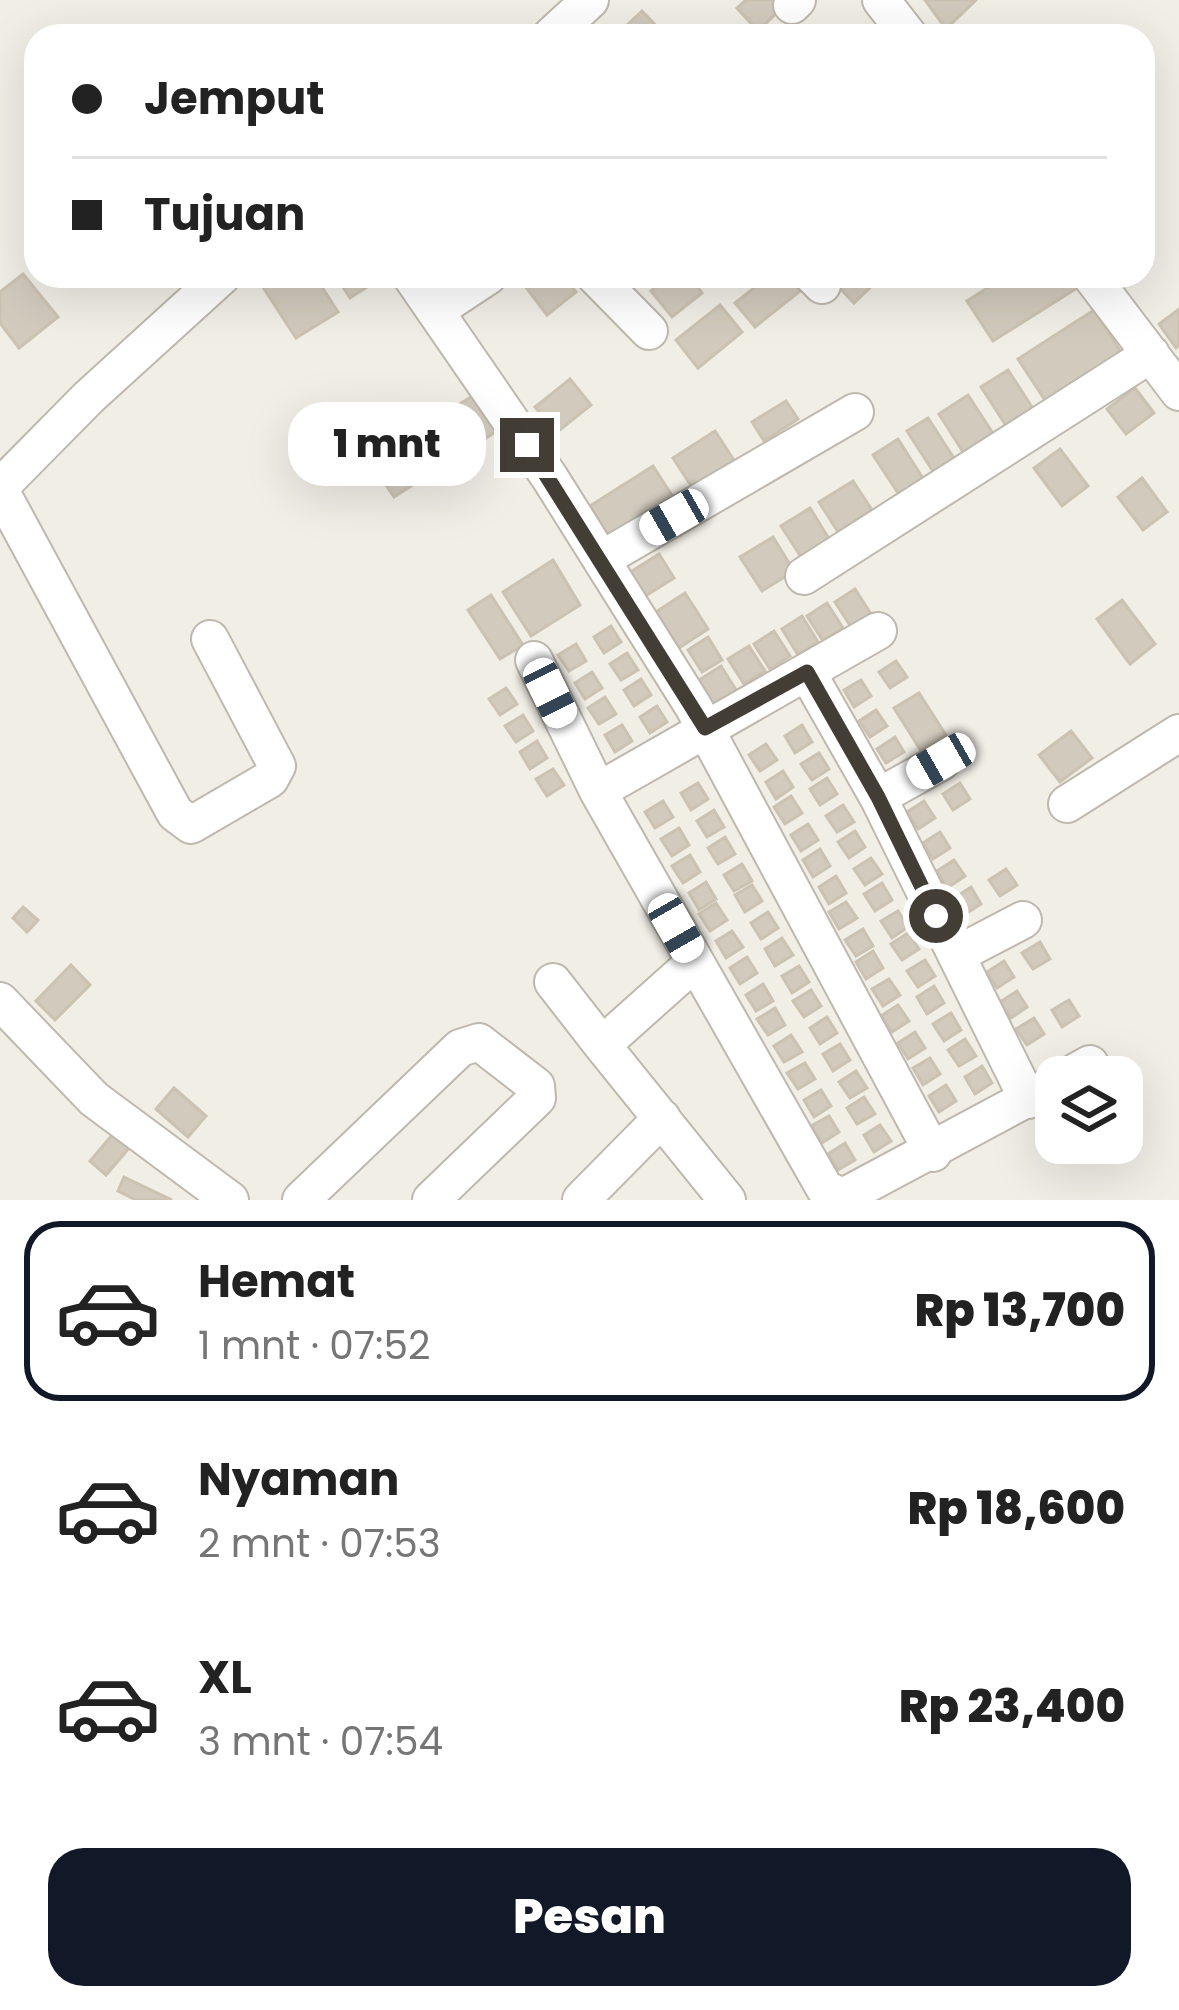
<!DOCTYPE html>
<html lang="id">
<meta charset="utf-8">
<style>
body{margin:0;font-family:Poppins,sans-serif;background:#f2f2f2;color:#222;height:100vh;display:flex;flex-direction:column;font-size:45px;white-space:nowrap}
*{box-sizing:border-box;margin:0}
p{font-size:39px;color:#767676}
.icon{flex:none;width:66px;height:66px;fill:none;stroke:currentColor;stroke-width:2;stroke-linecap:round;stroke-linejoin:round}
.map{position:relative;height:1200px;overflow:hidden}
.details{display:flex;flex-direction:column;background:#fff;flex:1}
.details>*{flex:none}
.hud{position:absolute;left:24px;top:24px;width:1131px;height:264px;border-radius:36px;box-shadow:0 12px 48px #0002;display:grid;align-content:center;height:264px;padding:0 48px;background:#fff}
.fabs{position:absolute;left:1035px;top:1056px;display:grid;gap:24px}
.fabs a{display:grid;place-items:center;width:108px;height:108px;border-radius:24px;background:#fff;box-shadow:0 12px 48px #0002;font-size:60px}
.end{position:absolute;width:54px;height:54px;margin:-27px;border:15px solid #423e36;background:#fff;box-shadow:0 0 0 6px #fff}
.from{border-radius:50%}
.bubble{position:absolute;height:84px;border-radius:36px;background:#fff;box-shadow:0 12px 48px #0002;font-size:39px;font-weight:800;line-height:84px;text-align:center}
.car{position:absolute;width:36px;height:72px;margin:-36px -18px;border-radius:15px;box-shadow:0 0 9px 3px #0007;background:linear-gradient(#fff 24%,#345 0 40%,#fff 0 76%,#345 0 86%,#fff 0)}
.hud b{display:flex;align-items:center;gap:42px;height:114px;font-size:45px}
.hud b+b{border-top:3px solid #e0e0e0}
.hud i{width:30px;height:30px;background:#222}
ul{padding:21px 0 0;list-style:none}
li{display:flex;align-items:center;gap:36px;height:180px;margin:0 24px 18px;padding:0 24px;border:6px solid transparent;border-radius:36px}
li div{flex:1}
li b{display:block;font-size:45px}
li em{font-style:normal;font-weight:800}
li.active{border-color:#111827}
li>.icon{width:108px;height:108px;stroke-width:1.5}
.cta{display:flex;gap:24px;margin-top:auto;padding:24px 48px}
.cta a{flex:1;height:138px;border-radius:36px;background:#111827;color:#fff;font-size:48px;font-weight:800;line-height:138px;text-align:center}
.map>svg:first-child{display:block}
.building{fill:#d1cabd;stroke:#cbc2b1;stroke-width:3}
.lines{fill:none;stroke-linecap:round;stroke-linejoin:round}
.minor-casing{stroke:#beb8ad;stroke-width:40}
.minor{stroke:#fff;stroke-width:36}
.route{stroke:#423e36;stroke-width:15}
</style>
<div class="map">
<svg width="1179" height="1200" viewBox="0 0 1179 1200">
<rect width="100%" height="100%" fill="#f1eee6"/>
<path class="building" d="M746 0H776L783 7 758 31 737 8Z
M925 0H976L946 29Z
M642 11 666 36H632L624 28Z
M792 18 802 29 794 36H773Z
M23 274 58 317 19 348 0 323V292Z
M315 276 338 312 296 338 257 278Z
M336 276H384L350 298Z
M530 276H563L576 292 547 315 522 282Z
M669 276H689L702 293 672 317 651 291Z
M769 276H788L800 291 755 327 735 303Z
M846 276H880L881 277 854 303 837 285Z
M1006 276H1070L1077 288 993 341 967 301Z
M720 305 742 332 698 368 676 340Z
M1179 309V345L1176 348 1159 324Z
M1094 310 1128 363 1052 411 1018 359Z
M1008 370 1039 418 1012 435 981 387Z
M570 379 591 405 556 433 535 407Z
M1135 388 1154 413 1126 434 1107 409Z
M474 395 497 431 394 497 370 461Z
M968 395 998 441 968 460 939 414Z
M786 401 798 419 764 441 752 422Z
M928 418 957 463 936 476 907 431Z
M715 431 741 471 699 498 673 458Z
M898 439 924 480 900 496 873 455Z
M1060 449 1088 486 1062 506 1034 468Z
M653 466 677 503 614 544 590 506Z
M1142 478 1167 512 1143 530 1118 497Z
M853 481 872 510 838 532 819 502Z
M810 508 831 542 803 560 781 526Z
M773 537 794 571 762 591 740 557Z
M659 554 674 578 639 600 624 576Z
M553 560 580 605 531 636 503 592Z
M855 589 871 614 851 627 835 602Z
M685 593 708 629 679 648 656 612Z
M491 595 523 645 500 659 468 610Z
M1122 600 1155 644 1130 664 1097 619Z
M827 603 843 628 823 641 807 616Z
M802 616 818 642 798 655 782 629Z
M611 626 621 642 604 653 594 637Z
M774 631 790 656 770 669 754 644Z
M708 637 722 660 702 672 688 650Z
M576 644 586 661 569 671 558 655Z
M749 646 765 671 744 684 728 659Z
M627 653 638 670 621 680 610 664Z
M896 661 907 677 890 688 879 672Z
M721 666 738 693 713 709 696 682Z
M592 672 602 688 585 699 575 683Z
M641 679 651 695 634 706 624 690Z
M861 680 871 696 854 707 844 690Z
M506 688 517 704 500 715 489 699Z
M919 693 946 735 921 751 894 708Z
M605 697 616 714 599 724 588 708Z
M657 706 667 722 650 733 640 717Z
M876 710 887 726 870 737 859 721Z
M523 715 533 731 516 742 505 726Z
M622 725 632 741 615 752 605 735Z
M802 725 812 742 795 753 785 736Z
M1071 731 1092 758 1060 782 1039 755Z
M895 737 904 752 886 763 877 749Z
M537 741 547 758 530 769 520 752Z
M766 744 777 760 760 771 749 755Z
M819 753 829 769 812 780 801 764Z
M553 769 564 785 547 796 536 779Z
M783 771 793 787 776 799 766 782Z
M827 778 837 794 820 805 810 789Z
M698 783 708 799 691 810 681 793Z
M960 783 970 799 953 810 943 794Z
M791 796 802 813 785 824 774 807Z
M663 801 673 817 655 828 645 812Z
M924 801 935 818 918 829 907 812Z
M843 805 854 822 837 832 826 816Z
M714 810 724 827 707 837 697 821Z
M808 824 818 840 801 851 791 835Z
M679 828 689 845 672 856 661 839Z
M855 831 865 847 849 858 838 842Z
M940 832 950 848 933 859 923 843Z
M725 837 735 854 718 864 708 848Z
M820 849 830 866 813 877 803 860Z
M690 855 700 872 683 883 672 866Z
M871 858 882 874 865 885 854 869Z
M954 860 965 876 947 888 937 871Z
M742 864 752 881 734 891 724 875Z
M1006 869 1017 885 1000 896 989 880Z
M836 876 846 893 829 904 819 887Z
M706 882 716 899 699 910 689 893Z
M882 883 892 900 875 911 864 894Z
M752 885 762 901 745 912 735 895Z
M971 887 981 904 964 915 954 898Z
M846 902 857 918 839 929 829 912Z
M716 903 727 920 710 931 699 914Z
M23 907 38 920 27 932 13 918Z
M898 911 908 927 892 938 881 921Z
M768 912 778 928 761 939 751 923Z
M863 929 873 946 856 956 845 940Z
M732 931 743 947 726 958 716 941Z
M908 933 919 949 902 960 891 944Z
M782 938 793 955 775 966 765 949Z
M1040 942 1050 959 1033 969 1022 953Z
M873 951 883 968 866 979 856 962Z
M747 957 757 973 740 984 730 968Z
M925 960 935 976 918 987 907 971Z
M1004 961 1014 977 997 988 987 972Z
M71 965 90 985 55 1020 36 1001Z
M799 966 809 982 792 993 782 976Z
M889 979 900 995 883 1006 872 989Z
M763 984 773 1001 756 1011 746 995Z
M934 986 944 1003 927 1014 917 997Z
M811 990 821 1006 804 1017 793 1001Z
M1017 991 1027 1007 1011 1018 1000 1002Z
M1069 1000 1079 1016 1062 1027 1052 1010Z
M898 1005 909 1021 892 1032 881 1016Z
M775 1008 785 1025 768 1035 757 1019Z
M951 1013 961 1030 944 1041 933 1024Z
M827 1017 837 1033 820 1044 810 1028Z
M1034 1018 1044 1034 1027 1045 1016 1029Z
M915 1032 925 1048 908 1059 898 1043Z
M791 1035 802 1052 784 1062 774 1046Z
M965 1039 976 1056 959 1066 948 1050Z
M840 1044 850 1060 833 1071 823 1054Z
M930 1058 940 1074 923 1085 913 1068Z
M805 1063 815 1079 798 1089 787 1073Z
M982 1066 992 1083 975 1094 965 1077Z
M856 1071 867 1088 850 1098 839 1082Z
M946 1085 956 1101 939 1112 929 1096Z
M174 1088 206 1116 188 1137 156 1109Z
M821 1090 831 1106 814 1117 804 1100Z
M864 1097 875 1114 857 1124 847 1108Z
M829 1116 839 1132 822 1143 811 1126Z
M880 1125 891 1141 874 1152 864 1135Z
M114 1133 130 1147 106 1175 90 1161Z
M845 1143 855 1160 838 1170 828 1154Z
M124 1177 172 1200H136L118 1191Z"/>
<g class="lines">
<defs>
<path id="minor" d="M881 0 909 36
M792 5 797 0
M551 36 590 0
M411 276 550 478 693 706 933 1153
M595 276 649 331
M813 276 822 285
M1091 276 1179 392
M435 311 488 276
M0 487 89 397 222 276
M0 490 175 813 191 825 270 779 277 766 210 639
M602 559 855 412
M804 576 1151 354
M534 660 598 791 825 1189 843 1197 1056 1083
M807 672 878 797 1028 1100
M598 791 878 631
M878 797 941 762
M1067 804 1179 733
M956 955 1023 920
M695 962 602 1045 727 1200
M553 982 602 1045
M0 1001 94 1099 230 1200
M1067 1077 1090 1064
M301 1200 460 1048 479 1042 536 1086 537 1098 431 1200
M581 1200 662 1118"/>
</defs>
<use href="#minor" class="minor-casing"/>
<use href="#minor" class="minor"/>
</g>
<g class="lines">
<path class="route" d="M527 445 705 728 807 672 878 797 936 916"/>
</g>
</svg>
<div class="fabs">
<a><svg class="icon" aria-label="layers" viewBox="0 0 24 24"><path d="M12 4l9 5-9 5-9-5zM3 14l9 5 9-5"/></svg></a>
</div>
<i class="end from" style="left:936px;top:916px"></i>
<i class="end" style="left:527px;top:445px"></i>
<div class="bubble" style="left:288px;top:402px;width:198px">1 mnt</div>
<i class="car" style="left:674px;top:517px;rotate:240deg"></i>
<i class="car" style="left:550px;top:693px;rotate:154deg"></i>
<i class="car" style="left:941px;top:761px;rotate:240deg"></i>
<i class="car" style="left:676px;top:928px;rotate:150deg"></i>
<div class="hud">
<b><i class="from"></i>Jemput</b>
<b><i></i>Tujuan</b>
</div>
</div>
<section class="details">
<ul>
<li class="active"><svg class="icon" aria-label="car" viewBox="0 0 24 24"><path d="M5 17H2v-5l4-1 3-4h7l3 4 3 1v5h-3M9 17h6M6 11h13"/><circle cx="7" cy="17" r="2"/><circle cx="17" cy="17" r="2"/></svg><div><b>Hemat</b><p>1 mnt · 07:52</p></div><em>Rp 13,700</em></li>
<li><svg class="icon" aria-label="car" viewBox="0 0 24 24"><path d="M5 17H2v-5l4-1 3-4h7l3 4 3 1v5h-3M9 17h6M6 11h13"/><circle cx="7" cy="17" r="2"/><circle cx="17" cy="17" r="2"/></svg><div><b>Nyaman</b><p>2 mnt · 07:53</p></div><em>Rp 18,600</em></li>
<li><svg class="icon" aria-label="car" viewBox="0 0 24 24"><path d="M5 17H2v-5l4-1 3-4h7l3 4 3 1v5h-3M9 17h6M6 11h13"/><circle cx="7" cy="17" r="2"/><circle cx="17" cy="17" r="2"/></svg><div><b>XL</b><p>3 mnt · 07:54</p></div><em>Rp 23,400</em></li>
</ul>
<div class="cta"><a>Pesan</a></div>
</section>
